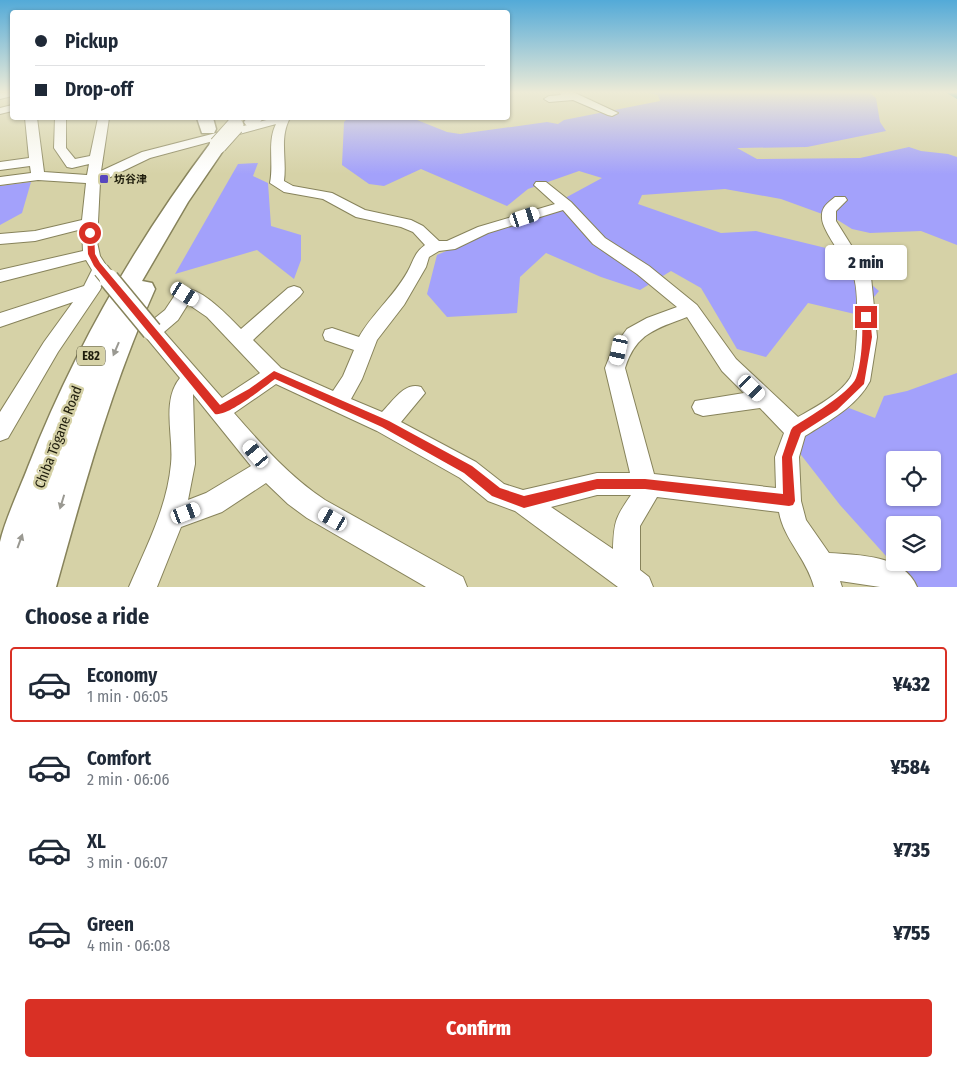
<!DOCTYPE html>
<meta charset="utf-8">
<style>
body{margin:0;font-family:"Fira Sans Condensed","Noto Sans JP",sans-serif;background:#f6f6f7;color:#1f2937;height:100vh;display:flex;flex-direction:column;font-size:19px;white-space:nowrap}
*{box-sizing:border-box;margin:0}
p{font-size:16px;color:#747a83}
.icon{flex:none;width:28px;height:28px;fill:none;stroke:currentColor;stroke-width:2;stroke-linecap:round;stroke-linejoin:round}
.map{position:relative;height:587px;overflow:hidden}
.panel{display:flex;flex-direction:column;background:#fff;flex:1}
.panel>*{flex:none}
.hud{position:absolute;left:10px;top:10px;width:500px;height:110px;border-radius:5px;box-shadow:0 1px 4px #0004;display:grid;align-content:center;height:110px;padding:0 25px;background:#fff}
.tools{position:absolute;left:886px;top:451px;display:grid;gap:10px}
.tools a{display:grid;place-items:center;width:55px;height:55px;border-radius:5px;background:#fff;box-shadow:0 1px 4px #0004;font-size:25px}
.end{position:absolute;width:22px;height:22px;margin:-11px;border:6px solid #d93025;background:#fff;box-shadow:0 0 0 2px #fff}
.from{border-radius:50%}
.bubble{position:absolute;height:35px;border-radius:5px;background:#fff;box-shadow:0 1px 4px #0004;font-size:16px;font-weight:800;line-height:35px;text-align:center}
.car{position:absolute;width:15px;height:30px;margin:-15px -8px;border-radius:6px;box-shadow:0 0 4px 1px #0007;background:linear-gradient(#fff 24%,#345 0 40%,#fff 0 76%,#345 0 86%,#fff 0)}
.hud b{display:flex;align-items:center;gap:18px;height:48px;font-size:19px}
.hud b+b{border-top:1px solid #e0e1e3}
.hud i{width:12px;height:12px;background:#1f2937}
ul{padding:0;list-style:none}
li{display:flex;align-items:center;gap:15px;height:75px;margin:0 10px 8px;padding:0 15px;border:2px solid transparent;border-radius:5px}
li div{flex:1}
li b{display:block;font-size:19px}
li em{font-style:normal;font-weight:800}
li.active{border-color:#d93025}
li>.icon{width:45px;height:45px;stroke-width:1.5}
h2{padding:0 25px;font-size:22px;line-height:60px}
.cta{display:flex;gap:10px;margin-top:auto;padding:10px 25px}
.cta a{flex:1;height:58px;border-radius:5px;background:#d93025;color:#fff;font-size:20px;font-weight:800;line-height:58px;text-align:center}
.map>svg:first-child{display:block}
.green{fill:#a3a1fb;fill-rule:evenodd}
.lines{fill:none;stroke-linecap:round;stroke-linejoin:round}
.river{fill:#149abf;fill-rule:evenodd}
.minor-casing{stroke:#87835b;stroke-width:2}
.highway-casing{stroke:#87835b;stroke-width:3}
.minor{fill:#fff;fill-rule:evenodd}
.highway{fill:#fff;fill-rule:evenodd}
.minor-bridge-far1-casing{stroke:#87835b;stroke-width:17;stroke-linecap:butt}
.minor-bridge-casing{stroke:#87835b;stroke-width:22;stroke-linecap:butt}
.highway-bridge-casing{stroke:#87835b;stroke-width:19;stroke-linecap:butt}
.minor-bridge-far1{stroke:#fff;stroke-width:15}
.minor-bridge{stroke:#fff;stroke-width:19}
.highway-bridge{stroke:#fff;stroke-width:17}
.oneway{fill:#9a9992}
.route{fill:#d93025}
.poi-dot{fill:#5746be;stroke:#d6d2a7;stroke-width:2}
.labels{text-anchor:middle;stroke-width:5;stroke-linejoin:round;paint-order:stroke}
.far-poi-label{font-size:11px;font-weight:bold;fill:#1e1c0c;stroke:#d6d2a7;text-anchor:start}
.shield{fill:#d6d2a7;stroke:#55533a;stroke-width:1}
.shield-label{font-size:12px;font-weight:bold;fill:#1e1c0c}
.street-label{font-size:14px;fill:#1e1c0c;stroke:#d6d2a7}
</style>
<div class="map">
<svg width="957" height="587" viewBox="0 0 957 587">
<rect width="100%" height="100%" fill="#d6d2a7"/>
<path class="green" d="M645 92H869L876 98 880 122 886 131 807 147 737 148 757 159 860 158 909 147 921 151 948 154 957 157V245L921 231 870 233 852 229 836 219 781 199 725 189 642 195 638 204 721 233 756 231 830 249 879 291 859 315 808 303 766 357 737 349 701 288 671 271 640 290 601 277 546 253 520 277 517 313 447 317 427 294 437 255 554 204 602 178 579 171 528 189 507 206 421 169 384 186 369 184 342 165 344 122 348 118H412L447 132 460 134 547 122 558 124 564 120 660 101 658 95Z
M258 163 253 176 268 183 271 226 301 235V260L294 279 257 250 175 274 238 164Z
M31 182 22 213 0 225V186Z
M957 373V587H914L840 505 791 442 849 408 875 418 884 396 907 391ZM895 460H932V498H895ZM895 525H932V562H895Z"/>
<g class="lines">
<path class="river" d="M945 92H957V99Z"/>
<defs>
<path id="minor" d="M12 92V96L0 99V93Z
M559 92H573L618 113 612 116 608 115 573 100 549 102 544 99 549 96 561 95Z
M12 105V111L0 114V108Z
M25 118H37L44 172 87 175 89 164 72 168 67 167 54 148 55 118H66V148L75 159 90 156 98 118H109L101 171 142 152 274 118H290C279 138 287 158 284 181L293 186 332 193 365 210 411 220 423 226 439 241H447L478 227 555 204 534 185 536 182H546L571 202 605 238 649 266 697 305 736 359 798 417C814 408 839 395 850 378 858 365 860 289 853 275 847 261 822 231 822 218 821 207 827 204 835 197H845L847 200 836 211V221L871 277 877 337 870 381C857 406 829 421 805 436L799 457 801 501 806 520 829 553C859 555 904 555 917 587H880L840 581 842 587H814C807 559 784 540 779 512L657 497 640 526V570L649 577 653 587H618L515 511 488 501 460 478 377 431 276 384 234 413C262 445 289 476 325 500L463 577 467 587H426L307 518 288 504 266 483 222 512 181 527 157 587H129C146 547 167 508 171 464 174 437 161 401 180 378L145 336 143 331 145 326 165 310 179 289C198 283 228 316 241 329L288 288 294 286 300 288 303 292 300 296 253 340 281 368 333 391 343 376 354 350 325 340 323 335 325 330 332 328 359 337C373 312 397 294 410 267 415 256 416 252 425 245L413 232 401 227 356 217 323 199 284 192 270 183C274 163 267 142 276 124L150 158 100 182 97 242 100 256 109 270 100 290 58 352 8 438 0 441V412L44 342 73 302 0 327V313L84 286 92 270 86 260 0 282V270L83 251 82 229 35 241 0 244V234L35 231 82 220 86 183 38 180 0 185V177L31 173 30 166 0 170V162L29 158ZM563 210 593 244 637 274 677 307 647 318 627 329 613 348 605 368 630 473H597L523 490 504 484 476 462 401 422 425 393 421 387C405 381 393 401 382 412L351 399 362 379 377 340 404 305 426 267 429 257 439 251 455 249 488 233ZM188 304 207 317 260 373 222 398 164 332 178 320ZM687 317 722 371 744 393 695 401 692 407 695 413 703 416 760 408 784 433 775 457 776 488 654 474 625 368C636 333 656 329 687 317ZM193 394 251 466 206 493 188 500 195 464ZM597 495H631C615 518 614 522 613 549L551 507Z"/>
<path id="highway" d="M197 118H213L216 129 214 133H202Z
M247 118H263L258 125H246L244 122Z
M218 140 224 141 227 145 188 202 142 281 152 283 155 289C112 385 84 486 56 587H0C0 573 0 555 0 542 5 520 20 488 28 467 74 349 136 242 212 141Z"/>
</defs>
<use href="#minor" class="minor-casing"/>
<use href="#highway" class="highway-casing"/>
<use href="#minor" class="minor"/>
<use href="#highway" class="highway"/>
<defs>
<path id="minor-bridge-far1" d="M101 270 110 281"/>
<path id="minor-bridge" d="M109 279 152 331"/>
<path id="highway-bridge" d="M218 145 235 126"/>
</defs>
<use href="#minor-bridge-far1" class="minor-bridge-far1-casing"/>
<use href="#minor-bridge" class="minor-bridge-casing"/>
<use href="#highway-bridge" class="highway-bridge-casing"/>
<use href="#minor-bridge-far1" class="minor-bridge-far1"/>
<use href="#minor-bridge" class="minor-bridge"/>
<use href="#highway-bridge" class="highway-bridge"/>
</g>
<defs><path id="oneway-solid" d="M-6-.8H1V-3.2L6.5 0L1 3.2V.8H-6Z" transform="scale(1.25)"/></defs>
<g class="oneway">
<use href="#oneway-solid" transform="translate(116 349) rotate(113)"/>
<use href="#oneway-solid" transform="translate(62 502) rotate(107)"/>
<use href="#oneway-solid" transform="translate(20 541) rotate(-70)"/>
</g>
<linearGradient id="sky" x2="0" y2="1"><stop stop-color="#53aad8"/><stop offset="0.53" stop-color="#edebd7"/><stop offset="1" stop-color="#edebd7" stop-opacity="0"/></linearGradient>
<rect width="957" height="174" fill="url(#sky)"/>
<path class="route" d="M90 231 94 233 95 254 100 263 220 405 249 389 274 371 389 421 472 466 500 488 524 496 597 479H645L783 494 782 457 791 430 793 427C807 418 850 393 856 378 862 362 863 333 862 317L866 314 870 317 872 337 864 384 837 410 801 433 792 457 795 501 793 505 789 506 645 489H597L524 508 492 496 464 473 382 427 275 379C264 387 228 417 215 414L94 266 88 254 87 233Z"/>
<rect class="poi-dot" x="99" y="174" width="10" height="10" rx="2.5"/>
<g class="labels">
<g class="far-poi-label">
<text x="114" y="183">坊谷津</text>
</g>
<rect class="shield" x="77" y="346.5" width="28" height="19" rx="4"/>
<g class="shield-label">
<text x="91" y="360">E82</text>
</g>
<g class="street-label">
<text transform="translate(58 437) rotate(-69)" y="5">Chiba Tōgane Road</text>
</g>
</g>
</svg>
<div class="tools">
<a><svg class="icon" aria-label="locate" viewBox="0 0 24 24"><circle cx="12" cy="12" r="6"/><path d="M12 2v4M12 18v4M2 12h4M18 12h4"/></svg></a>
<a><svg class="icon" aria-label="layers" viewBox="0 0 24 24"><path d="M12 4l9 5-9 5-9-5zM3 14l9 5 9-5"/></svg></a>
</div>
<i class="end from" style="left:90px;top:233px"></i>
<i class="end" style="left:866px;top:317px"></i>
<div class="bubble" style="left:825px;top:245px;width:82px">2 min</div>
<i class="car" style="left:525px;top:217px;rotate:72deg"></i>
<i class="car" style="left:185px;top:294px;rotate:123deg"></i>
<i class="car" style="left:619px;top:350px;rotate:192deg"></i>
<i class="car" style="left:752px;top:388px;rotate:134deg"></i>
<i class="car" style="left:256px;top:454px;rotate:320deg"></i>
<i class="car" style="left:186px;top:513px;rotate:69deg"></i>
<i class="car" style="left:333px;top:519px;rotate:300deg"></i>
<div class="hud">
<b><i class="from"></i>Pickup</b>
<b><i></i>Drop-off</b>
</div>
</div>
<section class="panel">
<h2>Choose a ride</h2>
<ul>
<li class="active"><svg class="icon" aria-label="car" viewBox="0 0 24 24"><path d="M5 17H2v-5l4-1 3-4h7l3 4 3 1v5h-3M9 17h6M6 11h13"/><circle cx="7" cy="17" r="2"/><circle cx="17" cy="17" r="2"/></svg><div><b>Economy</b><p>1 min · 06:05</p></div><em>¥432</em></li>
<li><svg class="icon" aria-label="car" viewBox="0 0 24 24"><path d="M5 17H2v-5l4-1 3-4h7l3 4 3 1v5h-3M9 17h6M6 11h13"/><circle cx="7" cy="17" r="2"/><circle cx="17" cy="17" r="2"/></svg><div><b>Comfort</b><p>2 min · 06:06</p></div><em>¥584</em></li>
<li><svg class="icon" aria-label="car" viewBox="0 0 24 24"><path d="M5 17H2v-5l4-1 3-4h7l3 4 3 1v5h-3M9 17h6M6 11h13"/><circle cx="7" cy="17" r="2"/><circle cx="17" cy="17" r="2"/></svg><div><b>XL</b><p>3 min · 06:07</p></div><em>¥735</em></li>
<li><svg class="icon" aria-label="car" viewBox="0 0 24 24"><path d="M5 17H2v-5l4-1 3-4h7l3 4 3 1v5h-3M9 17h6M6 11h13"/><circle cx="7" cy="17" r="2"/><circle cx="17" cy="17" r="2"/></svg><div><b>Green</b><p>4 min · 06:08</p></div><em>¥755</em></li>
</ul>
<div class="cta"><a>Confirm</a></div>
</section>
